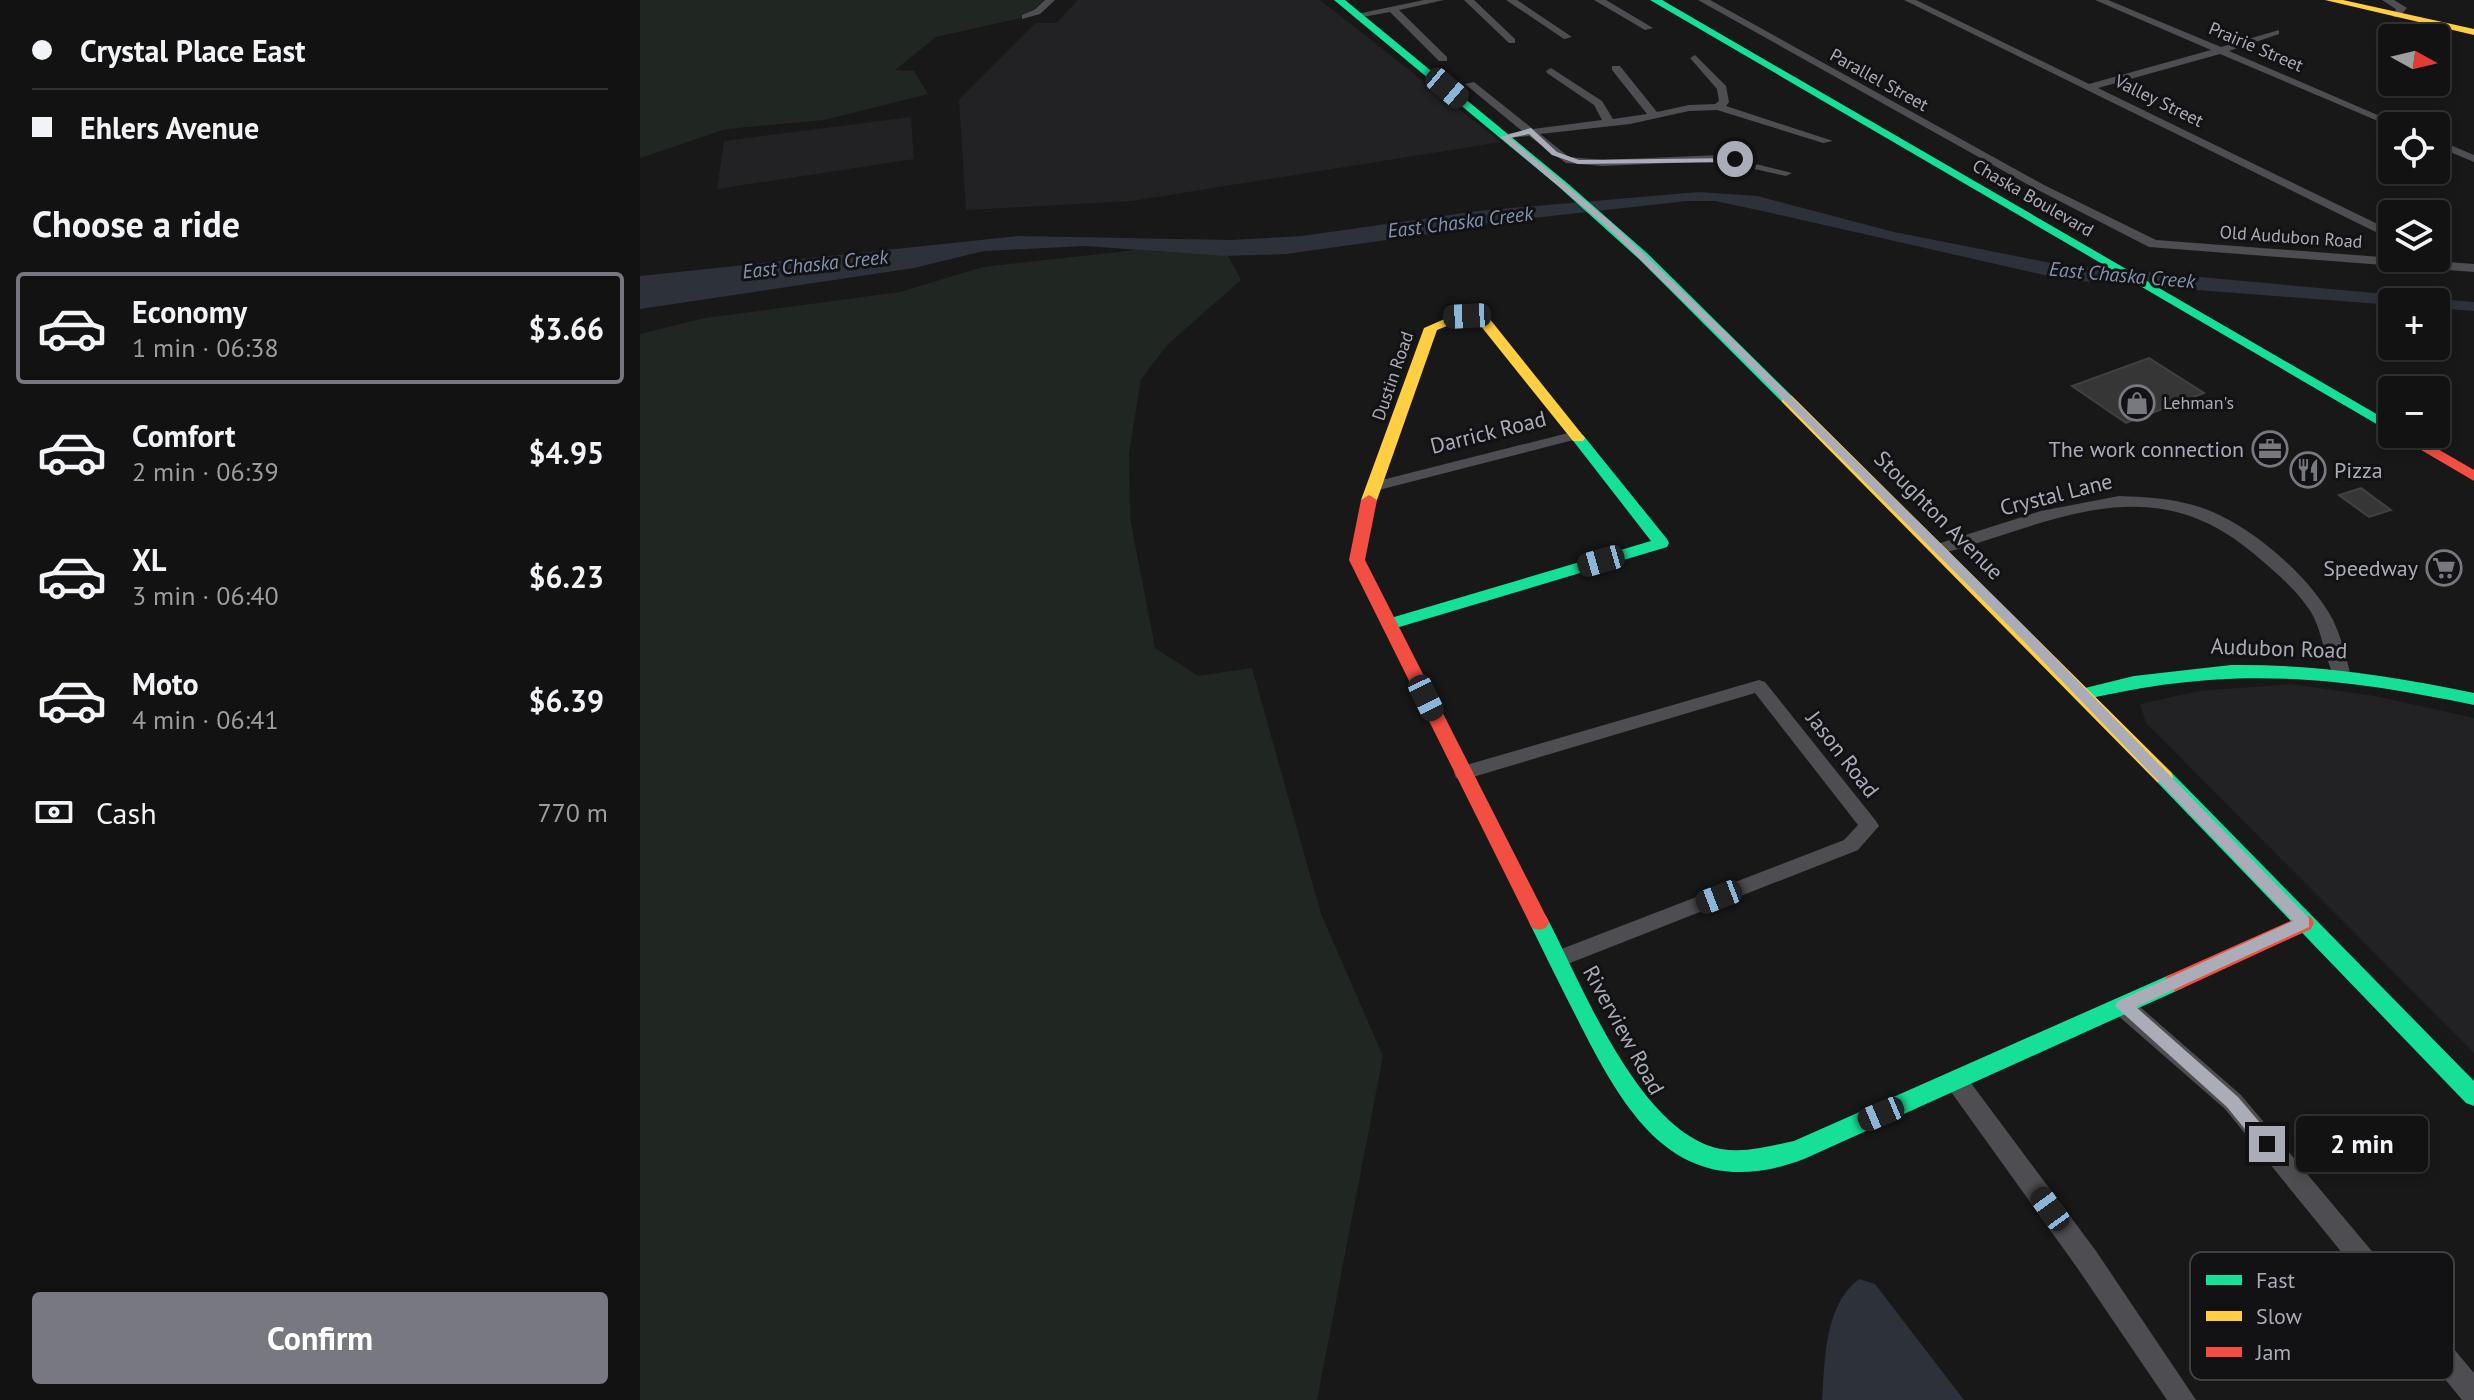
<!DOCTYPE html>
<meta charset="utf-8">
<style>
body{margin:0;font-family:"PT Sans",sans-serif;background:#1b1b1b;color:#f1f3f6;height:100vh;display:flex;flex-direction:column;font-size:30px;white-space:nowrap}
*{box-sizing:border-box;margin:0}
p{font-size:26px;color:#9c9e9f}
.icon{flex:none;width:44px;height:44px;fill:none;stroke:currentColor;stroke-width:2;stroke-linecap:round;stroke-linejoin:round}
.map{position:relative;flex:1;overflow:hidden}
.panel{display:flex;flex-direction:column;background:#121212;width:640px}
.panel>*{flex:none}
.top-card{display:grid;align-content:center;height:176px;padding:0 32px;background:#121212}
.needle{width:52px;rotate:98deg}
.tools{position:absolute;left:1738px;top:24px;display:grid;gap:16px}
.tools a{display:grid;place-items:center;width:72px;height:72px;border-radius:8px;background:#121212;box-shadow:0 4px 12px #0003,0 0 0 2px #313232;font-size:40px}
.end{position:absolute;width:36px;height:36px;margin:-18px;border:10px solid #aaacb8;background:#111;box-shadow:0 0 0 4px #111}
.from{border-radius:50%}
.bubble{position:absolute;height:56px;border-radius:8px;background:#121212;box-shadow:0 4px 12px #0003,0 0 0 2px #313232;font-size:26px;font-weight:700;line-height:56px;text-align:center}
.car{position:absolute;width:24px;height:48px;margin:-24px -12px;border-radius:10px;box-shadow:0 0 6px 2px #0007;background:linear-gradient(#222 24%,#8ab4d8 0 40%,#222 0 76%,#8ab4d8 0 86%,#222 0)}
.top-card b{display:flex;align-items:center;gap:28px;height:76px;font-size:30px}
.top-card b+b{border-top:2px solid #313232}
.top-card i{width:20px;height:20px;background:#f1f3f6}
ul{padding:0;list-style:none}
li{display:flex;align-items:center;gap:24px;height:112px;margin:0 16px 12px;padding:0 16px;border:4px solid transparent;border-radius:8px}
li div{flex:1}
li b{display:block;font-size:30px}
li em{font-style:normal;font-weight:700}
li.selected{border-color:#777880}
li>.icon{width:72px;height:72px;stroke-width:1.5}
h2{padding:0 32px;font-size:36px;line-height:96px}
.pay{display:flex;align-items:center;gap:20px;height:88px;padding:0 32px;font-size:30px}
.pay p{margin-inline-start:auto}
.primary-button{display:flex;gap:16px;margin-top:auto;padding:16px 32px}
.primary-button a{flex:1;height:92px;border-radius:8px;background:#777880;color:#fff;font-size:32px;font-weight:700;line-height:92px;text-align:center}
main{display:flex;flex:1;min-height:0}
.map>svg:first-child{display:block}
.built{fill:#222224}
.green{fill:#202722}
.water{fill:#2c313a}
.building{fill:#363637;stroke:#414144;stroke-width:2}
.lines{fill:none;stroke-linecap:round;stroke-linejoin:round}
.street{fill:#4e4e52;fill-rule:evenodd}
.fast{fill:#16e098;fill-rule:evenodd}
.slow{fill:#ffcf43;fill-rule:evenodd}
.jam{fill:#f24e42;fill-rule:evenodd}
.route{fill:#aaacb8}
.labels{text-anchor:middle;stroke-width:6;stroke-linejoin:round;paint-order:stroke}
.far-street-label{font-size:18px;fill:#aaacb8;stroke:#121214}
.far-poi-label{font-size:18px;fill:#aaacb8;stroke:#121214;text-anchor:start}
.far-water-label{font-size:20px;font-style:italic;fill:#8294b2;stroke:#121214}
.street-label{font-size:22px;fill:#aaacb8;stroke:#121214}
.poi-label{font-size:22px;fill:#aaacb8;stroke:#121214;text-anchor:end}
.key{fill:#121214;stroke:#404045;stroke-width:2}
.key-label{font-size:22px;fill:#aaacb8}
</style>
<main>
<section class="panel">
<div class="top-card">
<b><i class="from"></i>Crystal Place East</b>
<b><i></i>Ehlers Avenue</b>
</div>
<h2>Choose a ride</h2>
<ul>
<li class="selected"><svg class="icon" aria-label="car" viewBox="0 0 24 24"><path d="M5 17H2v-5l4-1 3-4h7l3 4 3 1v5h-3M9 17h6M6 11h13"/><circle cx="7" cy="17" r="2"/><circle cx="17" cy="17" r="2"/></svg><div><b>Economy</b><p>1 min · 06:38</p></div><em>$3.66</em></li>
<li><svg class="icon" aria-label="car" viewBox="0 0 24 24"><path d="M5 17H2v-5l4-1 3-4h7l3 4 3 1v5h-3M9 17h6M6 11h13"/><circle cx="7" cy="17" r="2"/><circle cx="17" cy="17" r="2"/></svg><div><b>Comfort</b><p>2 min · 06:39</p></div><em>$4.95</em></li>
<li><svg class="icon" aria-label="car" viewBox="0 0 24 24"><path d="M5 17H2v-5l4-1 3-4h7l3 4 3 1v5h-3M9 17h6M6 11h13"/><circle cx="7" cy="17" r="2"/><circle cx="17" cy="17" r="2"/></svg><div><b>XL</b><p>3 min · 06:40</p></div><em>$6.23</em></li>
<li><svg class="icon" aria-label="car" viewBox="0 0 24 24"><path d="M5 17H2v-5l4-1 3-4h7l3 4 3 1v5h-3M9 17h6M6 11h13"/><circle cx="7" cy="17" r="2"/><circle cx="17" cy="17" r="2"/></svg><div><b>Moto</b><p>4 min · 06:41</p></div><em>$6.39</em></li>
</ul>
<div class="pay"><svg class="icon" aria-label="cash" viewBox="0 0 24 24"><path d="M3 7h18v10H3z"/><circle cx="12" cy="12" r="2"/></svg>Cash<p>770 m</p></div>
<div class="primary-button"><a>Confirm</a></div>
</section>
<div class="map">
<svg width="1834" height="1400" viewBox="0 0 1834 1400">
<rect width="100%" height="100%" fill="#181818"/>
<path class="built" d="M438 0H680L861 142 492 201 326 210 319 100 396 23H416Z
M271 117 274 159 77 189 84 141Z
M1650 684 1735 696 1834 718V1053L1506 723 1500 704 1559 691Z"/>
<path class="green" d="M0 0H404L385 17 296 37 255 70 274 71 288 94 184 120 86 129 0 158Z
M496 250 588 256 601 280 528 344 501 379 489 453 490 518 515 648 558 676 612 668 681 914 743 1056 677 1400H0V334L65 318 260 292 343 267Z"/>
<path class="water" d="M1059 192 1117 196 1254 232 1416 264 1834 302V311L1796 308V302H1752V305L1426 280 1127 212 1075 201H1047L803 228 804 232 646 254 584 256 445 246 344 251 274 268 0 309V276L379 236 592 240 662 236 838 211Z
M1219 1279 1235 1284 1324 1400H1182C1185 1361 1184 1305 1219 1279Z"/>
<path class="building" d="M1509 358 1564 393 1486 423 1432 386Z
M1721 488 1751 510 1729 517 1699 495Z"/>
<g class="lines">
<path class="street" d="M405 0H415L400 14 382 19V15L394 10Z
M784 0H804L759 10 807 57V61H799L750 12 717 18 712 15Z
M824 0H834L875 39V43H869Z
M866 0H877L932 37 924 39Z
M954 0H966L1013 28 1005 30Z
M1058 0H1070L1404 185 1516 240 1834 264V272L1509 247 1396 189Z
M1264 0H1276L1449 84 1571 50 1455 0H1468L1581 47 1639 30V34L1589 51 1763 126 1752 127 1580 54 1458 88 1752 231V240Z
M1742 0H1754L1767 8 1759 17H1753L1756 9Z
M1055 55 1086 86 1089 102 1086 106 1193 141 1183 143 1077 110 1049 111 990 124 900 134 929 157 963 160 1079 155 1152 173 1146 176 1079 161 963 166 926 163 889 136 860 139V135L882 131 825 84 834 82 893 129 962 120 954 105 907 73 906 71 911 68 962 101 973 119 1007 114 972 70V66H980L1017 112 1049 105 1075 104 1079 101 1077 89 1050 58Z
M1796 139 1834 155V162L1796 146Z
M936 431 941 432V438L735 491 727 486 730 483Z
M1479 496C1505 497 1528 498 1553 505 1603 518 1669 574 1693 620 1701 637 1706 655 1710 673L1707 677H1695C1683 656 1683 630 1669 609 1654 587 1633 570 1613 553 1508 465 1412 524 1300 554L1292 549 1294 545 1401 511Z
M1119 680 1125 682 1236 821 1239 826 1218 850 925 965 918 968 911 965 907 959 911 953 1204 840 1218 825 1115 693 823 780 816 778 814 773 816 768Z
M1483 997 1491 999 1601 1095 1834 1373V1400H1822L1585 1109 1475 1013 1472 1006 1475 999Z
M1317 1072 1325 1075 1456 1251 1556 1400H1527L1438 1269 1309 1089 1306 1082 1309 1075Z"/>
<path class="fast" d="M694 0H705L926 182 1007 253 1152 396V402H1142L999 259 918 186Z
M1010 0H1022L1752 423V433Z
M938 434 943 435 1027 539 1029 543 1027 547 756 628H744L741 624 744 620 1011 541 931 438Z
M1591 665C1674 664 1753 676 1834 693V705C1690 675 1587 666 1443 700L1434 694 1437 690 1494 676Z
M1524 770 1531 772 1834 1081V1106L1826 1103 1517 782 1515 777 1517 772Z
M899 914 906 916C942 984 999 1133 1081 1149 1106 1153 1130 1146 1154 1141L1527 976 1535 973 1543 976 1546 982 1543 988 1164 1159C1045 1204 992 1126 944 1032 925 995 907 959 889 922L892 916Z"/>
<path class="slow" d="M1685 0H1703L1834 29V35Z
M816 314 849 318 945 438 943 441H933L840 325 817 322 797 330 737 500 729 505 724 503 721 500 784 328Z
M1147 395 1152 396 1531 772 1533 777 1531 782H1517L1142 402V396Z"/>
<path class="jam" d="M1754 434H1772L1834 470V481Z
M729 495 737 500 725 560 909 922 906 928 899 930 892 928 709 560 721 500Z
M1664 915 1671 917 1674 923 1671 929 1543 988 1535 991 1527 988 1524 982 1527 976Z"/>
</g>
<path class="route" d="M891 128 917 152 939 160 1098 158 1095 162 938 164 912 155 889 134 870 138 973 224 1097 343 1383 625 1669 918V927L1496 1007 1598 1097 1633 1138 1636 1144 1633 1149H1621L1587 1107 1475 1006 1478 1001 1653 921 1374 631 1090 347 967 227 860 137Z"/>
<defs>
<symbol id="shop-ring" viewBox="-11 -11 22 22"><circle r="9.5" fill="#121214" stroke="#777880" stroke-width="1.5"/><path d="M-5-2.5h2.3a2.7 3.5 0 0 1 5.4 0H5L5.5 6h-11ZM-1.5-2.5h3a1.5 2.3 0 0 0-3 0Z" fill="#777880"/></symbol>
<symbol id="office-ring" viewBox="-11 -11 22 22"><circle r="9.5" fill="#121214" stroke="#777880" stroke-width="1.5"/><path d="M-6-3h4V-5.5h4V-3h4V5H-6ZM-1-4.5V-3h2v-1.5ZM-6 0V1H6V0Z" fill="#777880"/></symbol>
<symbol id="restaurant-ring" viewBox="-11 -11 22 22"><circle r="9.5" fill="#121214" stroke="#777880" stroke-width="1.5"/><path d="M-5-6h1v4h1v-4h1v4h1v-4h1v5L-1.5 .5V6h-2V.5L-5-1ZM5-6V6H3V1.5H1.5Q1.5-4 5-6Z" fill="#777880"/></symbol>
<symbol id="supermarket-ring" viewBox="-11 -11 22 22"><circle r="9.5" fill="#121214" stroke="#777880" stroke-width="1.5"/><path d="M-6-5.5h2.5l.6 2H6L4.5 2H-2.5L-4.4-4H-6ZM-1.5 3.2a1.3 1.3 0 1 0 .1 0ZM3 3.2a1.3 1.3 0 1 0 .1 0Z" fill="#777880"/></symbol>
</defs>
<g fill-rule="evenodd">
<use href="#shop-ring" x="1477" y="383" width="40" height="40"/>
<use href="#office-ring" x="1610" y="429" width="40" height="40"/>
<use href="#restaurant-ring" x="1648" y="450" width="40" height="40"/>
<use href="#supermarket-ring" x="1784" y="548" width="40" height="40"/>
</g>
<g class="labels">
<g class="far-street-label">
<text transform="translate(1616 47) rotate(23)" y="6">Prairie Street</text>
<text transform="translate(1239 80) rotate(29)" y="6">Parallel Street</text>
<text transform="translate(1519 101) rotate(26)" y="6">Valley Street</text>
<text transform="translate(1393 198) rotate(30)" y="6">Chaska Boulevard</text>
<text transform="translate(1651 237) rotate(4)" y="6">Old Audubon Road</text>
<text transform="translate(753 376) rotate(-71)" y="6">Dustin Road</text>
</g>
<g class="far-poi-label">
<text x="1523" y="409">Lehman's</text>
</g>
<g class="far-water-label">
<text transform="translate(820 222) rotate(-7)" y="7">East Chaska Creek</text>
<text transform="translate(175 264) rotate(-6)" y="7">East Chaska Creek</text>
<text transform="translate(1482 275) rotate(5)" y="7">East Chaska Creek</text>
</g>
<g class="street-label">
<text transform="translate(848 432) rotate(-14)" y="8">Darrick Road</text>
<text transform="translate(1416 494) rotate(-14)" y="8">Crystal Lane</text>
<text transform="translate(1299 515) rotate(45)" y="8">Stoughton Avenue</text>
<text transform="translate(1639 648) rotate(2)" y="8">Audubon Road</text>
<text transform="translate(1203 754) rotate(52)" y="8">Jason Road</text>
<text transform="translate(984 1030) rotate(61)" y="8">Riverview Road</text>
</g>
<g class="poi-label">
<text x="1604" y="457">The work connection</text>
<text x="1694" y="478" text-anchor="start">Pizza</text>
<text x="1778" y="576">Speedway</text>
</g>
</g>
<rect x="1550" y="1252" width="264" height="128" rx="12" class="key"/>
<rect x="1566" y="1275" width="36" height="10" fill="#16e098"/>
<rect x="1566" y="1311" width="36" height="10" fill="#ffcf43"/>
<rect x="1566" y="1347" width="36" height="10" fill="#f24e42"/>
<g class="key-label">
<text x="1616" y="1288">Fast</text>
<text x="1616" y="1324">Slow</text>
<text x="1616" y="1360">Jam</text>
</g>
</svg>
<div class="tools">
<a><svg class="needle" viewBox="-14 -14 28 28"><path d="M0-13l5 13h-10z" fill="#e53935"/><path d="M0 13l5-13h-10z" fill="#9c9e9f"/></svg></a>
<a><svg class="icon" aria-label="locate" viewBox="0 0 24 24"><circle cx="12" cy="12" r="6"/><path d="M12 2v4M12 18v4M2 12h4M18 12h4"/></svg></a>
<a><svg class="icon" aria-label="layers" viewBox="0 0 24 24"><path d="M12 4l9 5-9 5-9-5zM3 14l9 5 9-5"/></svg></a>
<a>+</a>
<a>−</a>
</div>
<i class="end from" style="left:1095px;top:159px"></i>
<i class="end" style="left:1627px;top:1144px"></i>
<div class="bubble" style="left:1656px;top:1116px;width:132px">2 min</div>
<i class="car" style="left:807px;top:88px;rotate:130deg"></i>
<i class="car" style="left:827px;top:316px;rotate:267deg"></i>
<i class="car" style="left:961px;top:561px;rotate:254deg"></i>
<i class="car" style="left:786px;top:698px;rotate:154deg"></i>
<i class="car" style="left:1079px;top:897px;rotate:249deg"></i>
<i class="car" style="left:1241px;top:1114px;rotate:247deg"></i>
<i class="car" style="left:1410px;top:1209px;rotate:324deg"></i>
</div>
</main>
